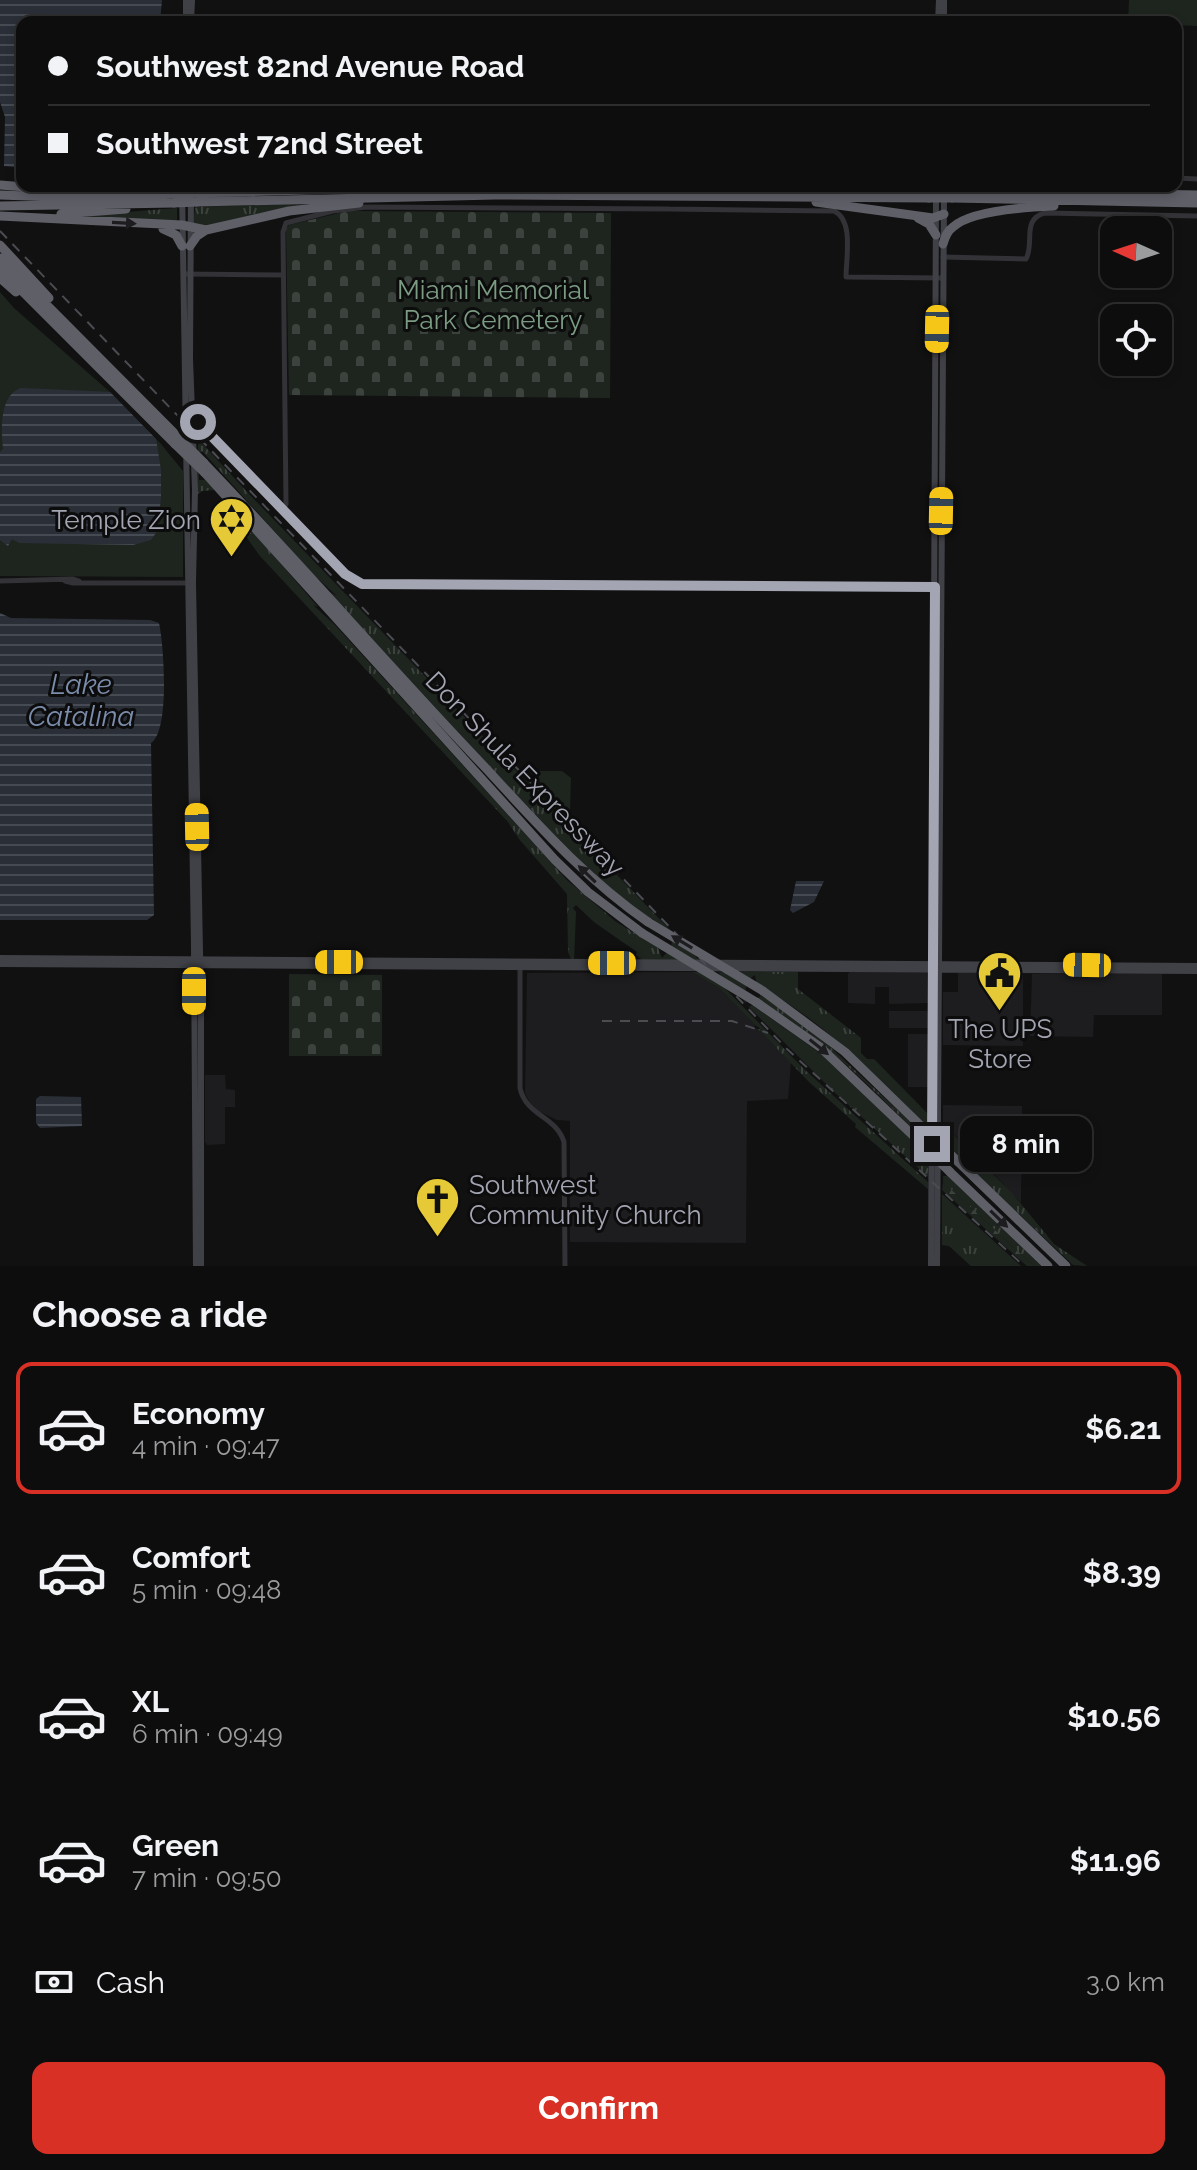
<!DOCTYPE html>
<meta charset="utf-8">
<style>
body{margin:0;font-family:Raleway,sans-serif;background:#161617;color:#f1f3f6;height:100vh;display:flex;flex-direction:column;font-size:30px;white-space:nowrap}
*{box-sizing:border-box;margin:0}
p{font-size:26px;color:#9a9c9e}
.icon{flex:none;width:44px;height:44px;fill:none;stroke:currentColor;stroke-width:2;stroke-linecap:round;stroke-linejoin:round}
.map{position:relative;height:1266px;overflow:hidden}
.drawer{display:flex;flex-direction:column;background:#0d0d0e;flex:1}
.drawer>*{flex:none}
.top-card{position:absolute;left:16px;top:16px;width:1166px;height:176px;border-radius:16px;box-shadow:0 4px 12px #0003,0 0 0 2px #2d2d2e;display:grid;align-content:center;height:176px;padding:0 32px;background:#0d0d0e}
.needle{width:52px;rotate:273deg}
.controls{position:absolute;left:1100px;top:216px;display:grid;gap:16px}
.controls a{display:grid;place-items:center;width:72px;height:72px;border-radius:16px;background:#0d0d0e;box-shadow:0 4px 12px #0003,0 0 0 2px #2d2d2e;font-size:40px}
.end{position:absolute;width:36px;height:36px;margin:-18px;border:10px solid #a3a5b2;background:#111;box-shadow:0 0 0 4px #111}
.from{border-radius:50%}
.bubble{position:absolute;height:56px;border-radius:16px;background:#0d0d0e;box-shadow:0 4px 12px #0003,0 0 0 2px #2d2d2e;font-size:26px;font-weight:700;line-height:56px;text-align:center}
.car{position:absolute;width:24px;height:48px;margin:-24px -12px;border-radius:10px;box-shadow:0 0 6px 2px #0007;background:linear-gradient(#f5c518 24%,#345 0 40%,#f5c518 0 76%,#345 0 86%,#f5c518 0)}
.top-card b{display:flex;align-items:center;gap:28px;height:76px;font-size:30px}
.top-card b+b{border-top:2px solid #2d2d2e}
.top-card i{width:20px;height:20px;background:#f1f3f6}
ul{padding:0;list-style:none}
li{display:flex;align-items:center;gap:24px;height:132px;margin:0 16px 12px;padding:0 16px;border:4px solid transparent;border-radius:16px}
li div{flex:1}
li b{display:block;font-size:30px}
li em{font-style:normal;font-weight:700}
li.active{border-color:#d93025}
li>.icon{width:72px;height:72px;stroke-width:1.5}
h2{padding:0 32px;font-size:36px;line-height:96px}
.pay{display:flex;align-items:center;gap:20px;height:88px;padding:0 32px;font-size:30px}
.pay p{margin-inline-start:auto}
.cta{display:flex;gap:16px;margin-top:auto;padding:16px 32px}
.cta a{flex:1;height:92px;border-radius:16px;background:#d93025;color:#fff;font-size:32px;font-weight:700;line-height:92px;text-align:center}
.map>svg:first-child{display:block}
.built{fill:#1d1d1f}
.grass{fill:url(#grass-tufts)}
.forest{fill:url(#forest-firs)}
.cemetery{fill:url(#cemetery-stones)}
.park{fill:#1e251f}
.water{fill:url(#water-rules)}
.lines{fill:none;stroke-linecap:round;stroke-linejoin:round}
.tertiary{stroke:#323237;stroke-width:5}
.secondary{stroke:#404147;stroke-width:6}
.motorway{stroke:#5f5f68;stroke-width:9}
.rail{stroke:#4b4c52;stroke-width:2;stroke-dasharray:10 8;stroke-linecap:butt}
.motorway-bridge{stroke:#5f5f68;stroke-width:9}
.oneway{fill:#1d1d1f}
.route{stroke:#a3a5b2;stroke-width:10}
.labels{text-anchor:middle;stroke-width:6;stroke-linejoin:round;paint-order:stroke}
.park-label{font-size:26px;fill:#7b9c83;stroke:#0c0c0d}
.poi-label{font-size:26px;fill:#a3a5b2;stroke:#0c0c0d;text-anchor:end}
.street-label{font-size:26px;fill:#a3a5b2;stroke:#0c0c0d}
.water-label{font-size:28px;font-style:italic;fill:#7c8dac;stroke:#0c0c0d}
</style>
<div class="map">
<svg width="1197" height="1266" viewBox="0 0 1197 1266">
<defs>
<pattern id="grass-tufts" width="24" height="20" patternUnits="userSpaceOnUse" patternTransform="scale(2)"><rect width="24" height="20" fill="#1e251f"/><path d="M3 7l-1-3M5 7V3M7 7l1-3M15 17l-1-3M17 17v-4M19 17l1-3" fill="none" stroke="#3c423d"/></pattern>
<pattern id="forest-firs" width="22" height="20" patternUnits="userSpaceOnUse" patternTransform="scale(2)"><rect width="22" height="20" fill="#1e251f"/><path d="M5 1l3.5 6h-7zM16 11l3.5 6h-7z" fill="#3c423d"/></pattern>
<pattern id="cemetery-stones" width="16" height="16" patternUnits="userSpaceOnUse" patternTransform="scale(2)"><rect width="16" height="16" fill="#1e251f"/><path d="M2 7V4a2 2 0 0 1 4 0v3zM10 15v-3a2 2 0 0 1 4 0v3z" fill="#3c423d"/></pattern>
<pattern id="water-rules" width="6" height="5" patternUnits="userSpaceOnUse" patternTransform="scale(2)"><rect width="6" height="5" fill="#2a2f37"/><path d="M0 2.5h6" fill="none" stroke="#464a52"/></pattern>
</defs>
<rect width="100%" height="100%" fill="#111112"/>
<path class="built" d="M850 971H927L929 974 928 1003 889 1004V987H875V1004L848 1003V974Z
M692 972 719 988 755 1025 754 1028 759 1030 791 1063 788 1099 747 1101 746 1243 570 1242V1121L557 1120 538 1111 530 1103 525 1093 527 973Z
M958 972 1023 974V1046L943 1045V992H958Z
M1032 974H1162V1015H1094L1093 1037 1030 1036Z
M889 1011H927L929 1015V1028H889Z
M908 1034H929V1087H908Z
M205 1075H225L226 1089 235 1090V1107H225V1144L207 1145 205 1142Z
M943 1105 1022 1106 1021 1203 977 1156 946 1127H943Z"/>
<path class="grass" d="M336 202 200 228 193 226 195 207Z
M177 208V223L66 217Z
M198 439 249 494 700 961 642 960 636 955 637 952 594 922 576 905 573 908 576 912 574 960 571 959 568 952 567 894 519 839 508 822 260 556 237 524 238 514 318 607 313 605 335 625 567 880 615 921 658 948 662 958 671 948 672 941 653 919 650 920 613 891 566 849 328 591 337 596 314 575 202 451 198 455 199 480H205L215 490 202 491 197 495Z
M692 972H709L803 1068 928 1182V1189L855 1127 856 1124 808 1081 759 1030 754 1028 763 1030 755 1025 719 988Z
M718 972H798V989L861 1038V1053L867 1059H874L928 1114V1122H922C871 1073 821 1018 757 985L755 975C744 981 745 992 746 1003Z
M761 995 826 1043 921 1132V1137C870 1087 820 1034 757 1000Z
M752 1005 824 1056 921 1148V1155L928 1153V1177L832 1090 749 1007Z
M948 1129 1013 1194 1054 1244 1087 1266 1073 1265 950 1149 949 1142 943 1146V1176H949L1041 1266H1034L943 1182V1130Z
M942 1194 1021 1266H971L949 1246 942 1245Z"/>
<path class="forest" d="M943 1182 1034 1266H1027L942 1190Z"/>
<path class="cemetery" d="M348 211 611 213 610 398 289 395 286 229 289 225Z
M289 974 382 975V1056H289Z"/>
<path class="park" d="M1129 0H1197V26L1176 25V22H1128Z
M0 292 14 308 110 392 161 444 183 471V577L0 576Z
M529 771H562L571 778 570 812Z"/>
<path class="water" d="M0 0H162L160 22H22V168L4 166 5 117 0 102Z
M21 388 110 392 156 439 161 470V496L158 530 151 540 133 545 19 543 12 539 8 546 0 540V452L3 449C1 427 0 395 21 388Z
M0 613 11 618 150 620 159 623C164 645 170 731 151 743L154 915 147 920H0Z
M796 881H824L814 902 793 913 790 910Z
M40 1096 81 1097 82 1126 40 1128 36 1123V1099Z"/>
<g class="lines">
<path class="tertiary" d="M1176 178 1197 179
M668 209 834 211C854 220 846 258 846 277L943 278
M943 257 1026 259C1035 243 1021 219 1045 213L1197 216
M184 274 283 275
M191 419 200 424 345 574 360 583 936 587
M283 510 286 504 283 232 286 223 333 211 366 207 669 209
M0 581 73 579 79 581
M65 581 73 583H192
M520 964V1088C526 1116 556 1116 564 1142L565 1266"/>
<path class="secondary" d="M186 22V0
M191 22 192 0
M938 22 939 0
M944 22V0
M182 186 194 946 196 1266
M191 186 190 359 195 490 193 583 201 1003V1266
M0 958 1197 966
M0 964 1197 971
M931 1266 936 198
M937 1266 944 198"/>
<path class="motorway" d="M0 185 64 190 124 186
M587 186 929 189
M1092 186 1109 188
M952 190 1197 195
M197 193 445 186
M0 195 55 197 174 194
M952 198 1197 203
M197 202 495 195 929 198
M816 202 933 218 944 214
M0 206 174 203
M61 214 126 209
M0 216 182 225 206 230 289 211 359 203
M918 218 929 224 936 235
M163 229 176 235 182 246
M943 244C945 237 947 231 953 227 971 210 1029 207 1054 206
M0 245 49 298
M190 246 197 236 206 230
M0 258 176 435
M0 269 175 444
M0 278 16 292
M204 463C298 561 387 664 481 763 533 819 584 878 648 922
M205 473 555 860 588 892 642 933
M763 991 845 1052 923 1128
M756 1002 820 1047 922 1144
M948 1152 1066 1266
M950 1172 1048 1266"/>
<path class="rail" d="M0 231 787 1049 1024 1266
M602 1021H732L768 1033"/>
<path class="motorway-bridge" d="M929 189 952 190
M174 194 197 193
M929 198H952
M174 203 197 202
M176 435 204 463
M175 444 205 473
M648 922 763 991
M642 933 756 1002
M923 1128 948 1152
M922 1144 950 1172"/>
</g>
<defs><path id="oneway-solid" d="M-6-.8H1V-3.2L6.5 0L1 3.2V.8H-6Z" transform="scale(2)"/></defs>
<g class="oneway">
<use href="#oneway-solid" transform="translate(124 223) rotate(3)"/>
<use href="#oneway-solid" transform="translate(587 874) rotate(-136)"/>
<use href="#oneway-solid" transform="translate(682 942) rotate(-149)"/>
<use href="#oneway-solid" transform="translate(819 1047) rotate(39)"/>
<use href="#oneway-solid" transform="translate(999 1219) rotate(44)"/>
</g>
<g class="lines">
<path class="route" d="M198 422 345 574 362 584 935 587 932 1144"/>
</g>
<defs>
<symbol id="synagogue-pin" viewBox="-11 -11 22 30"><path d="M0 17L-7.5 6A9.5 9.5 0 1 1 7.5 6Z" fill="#e5c936" stroke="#0c0c0d"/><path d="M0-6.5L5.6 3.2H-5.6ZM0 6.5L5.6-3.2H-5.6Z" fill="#111"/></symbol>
<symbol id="civic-pin" viewBox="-11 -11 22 30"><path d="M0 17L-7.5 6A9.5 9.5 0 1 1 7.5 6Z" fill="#e5c936" stroke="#0c0c0d"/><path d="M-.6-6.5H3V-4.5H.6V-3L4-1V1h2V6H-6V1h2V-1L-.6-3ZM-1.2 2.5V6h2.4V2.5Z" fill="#111"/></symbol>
<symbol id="church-pin" viewBox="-11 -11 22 30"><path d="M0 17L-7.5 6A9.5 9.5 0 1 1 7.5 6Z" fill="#e5c936" stroke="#0c0c0d"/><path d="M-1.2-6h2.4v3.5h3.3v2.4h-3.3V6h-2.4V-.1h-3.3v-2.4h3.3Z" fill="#111"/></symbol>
</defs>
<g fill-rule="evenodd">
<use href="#synagogue-pin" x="206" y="494" width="51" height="69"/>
<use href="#civic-pin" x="974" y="948" width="51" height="69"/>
<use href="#church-pin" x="412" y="1174" width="51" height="69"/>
</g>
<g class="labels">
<g class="park-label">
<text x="493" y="299">Miami Memorial<tspan x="493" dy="30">Park Cemetery</tspan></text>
</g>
<g class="poi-label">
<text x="201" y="529">Temple Zion</text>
<text x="1000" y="1038" text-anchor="middle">The UPS<tspan x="1000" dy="30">Store</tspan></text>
<text x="469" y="1194" text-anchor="start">Southwest<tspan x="469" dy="30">Community Church</tspan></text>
</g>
<g class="street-label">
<text transform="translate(525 774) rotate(46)" y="9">Don Shula Expressway</text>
</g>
<g class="water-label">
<text x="81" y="694">Lake<tspan x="81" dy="32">Catalina</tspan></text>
</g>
</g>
</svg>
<div class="controls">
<a><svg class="needle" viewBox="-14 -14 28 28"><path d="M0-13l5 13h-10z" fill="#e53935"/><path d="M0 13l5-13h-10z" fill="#9a9c9e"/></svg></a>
<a><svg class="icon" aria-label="locate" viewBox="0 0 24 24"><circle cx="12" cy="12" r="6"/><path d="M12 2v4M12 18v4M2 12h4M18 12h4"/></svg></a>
</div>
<i class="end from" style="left:198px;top:422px"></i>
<i class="end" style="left:932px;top:1144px"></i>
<div class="bubble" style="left:960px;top:1116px;width:132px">8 min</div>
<i class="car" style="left:937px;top:329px;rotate:181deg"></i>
<i class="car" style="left:941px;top:511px;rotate:1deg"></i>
<i class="car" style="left:197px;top:827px;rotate:359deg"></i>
<i class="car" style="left:339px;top:962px;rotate:270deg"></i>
<i class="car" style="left:612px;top:963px;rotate:270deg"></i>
<i class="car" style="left:1087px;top:965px;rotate:271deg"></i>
<i class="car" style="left:194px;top:991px;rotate:180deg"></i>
<div class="top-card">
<b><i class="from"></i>Southwest 82nd Avenue Road</b>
<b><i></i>Southwest 72nd Street</b>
</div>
</div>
<section class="drawer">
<h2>Choose a ride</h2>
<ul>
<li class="active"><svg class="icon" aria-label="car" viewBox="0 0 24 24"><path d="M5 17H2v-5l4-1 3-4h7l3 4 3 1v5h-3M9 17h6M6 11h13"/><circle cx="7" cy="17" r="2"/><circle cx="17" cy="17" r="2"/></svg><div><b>Economy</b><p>4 min · 09:47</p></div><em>$6.21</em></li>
<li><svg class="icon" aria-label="car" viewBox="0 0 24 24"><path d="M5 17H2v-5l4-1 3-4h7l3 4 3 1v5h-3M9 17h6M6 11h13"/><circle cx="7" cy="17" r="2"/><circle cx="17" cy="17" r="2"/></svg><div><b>Comfort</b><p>5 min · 09:48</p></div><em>$8.39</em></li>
<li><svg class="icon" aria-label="car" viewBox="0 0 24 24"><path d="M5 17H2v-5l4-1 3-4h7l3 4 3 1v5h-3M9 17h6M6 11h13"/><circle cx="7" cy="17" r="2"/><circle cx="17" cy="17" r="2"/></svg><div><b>XL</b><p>6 min · 09:49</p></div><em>$10.56</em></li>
<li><svg class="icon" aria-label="car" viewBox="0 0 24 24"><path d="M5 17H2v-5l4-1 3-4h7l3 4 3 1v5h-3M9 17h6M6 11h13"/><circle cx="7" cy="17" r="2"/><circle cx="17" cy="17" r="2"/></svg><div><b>Green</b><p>7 min · 09:50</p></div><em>$11.96</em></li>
</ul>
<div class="pay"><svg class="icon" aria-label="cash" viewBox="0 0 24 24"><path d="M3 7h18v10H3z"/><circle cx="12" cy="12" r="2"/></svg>Cash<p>3.0 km</p></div>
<div class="cta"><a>Confirm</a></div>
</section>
